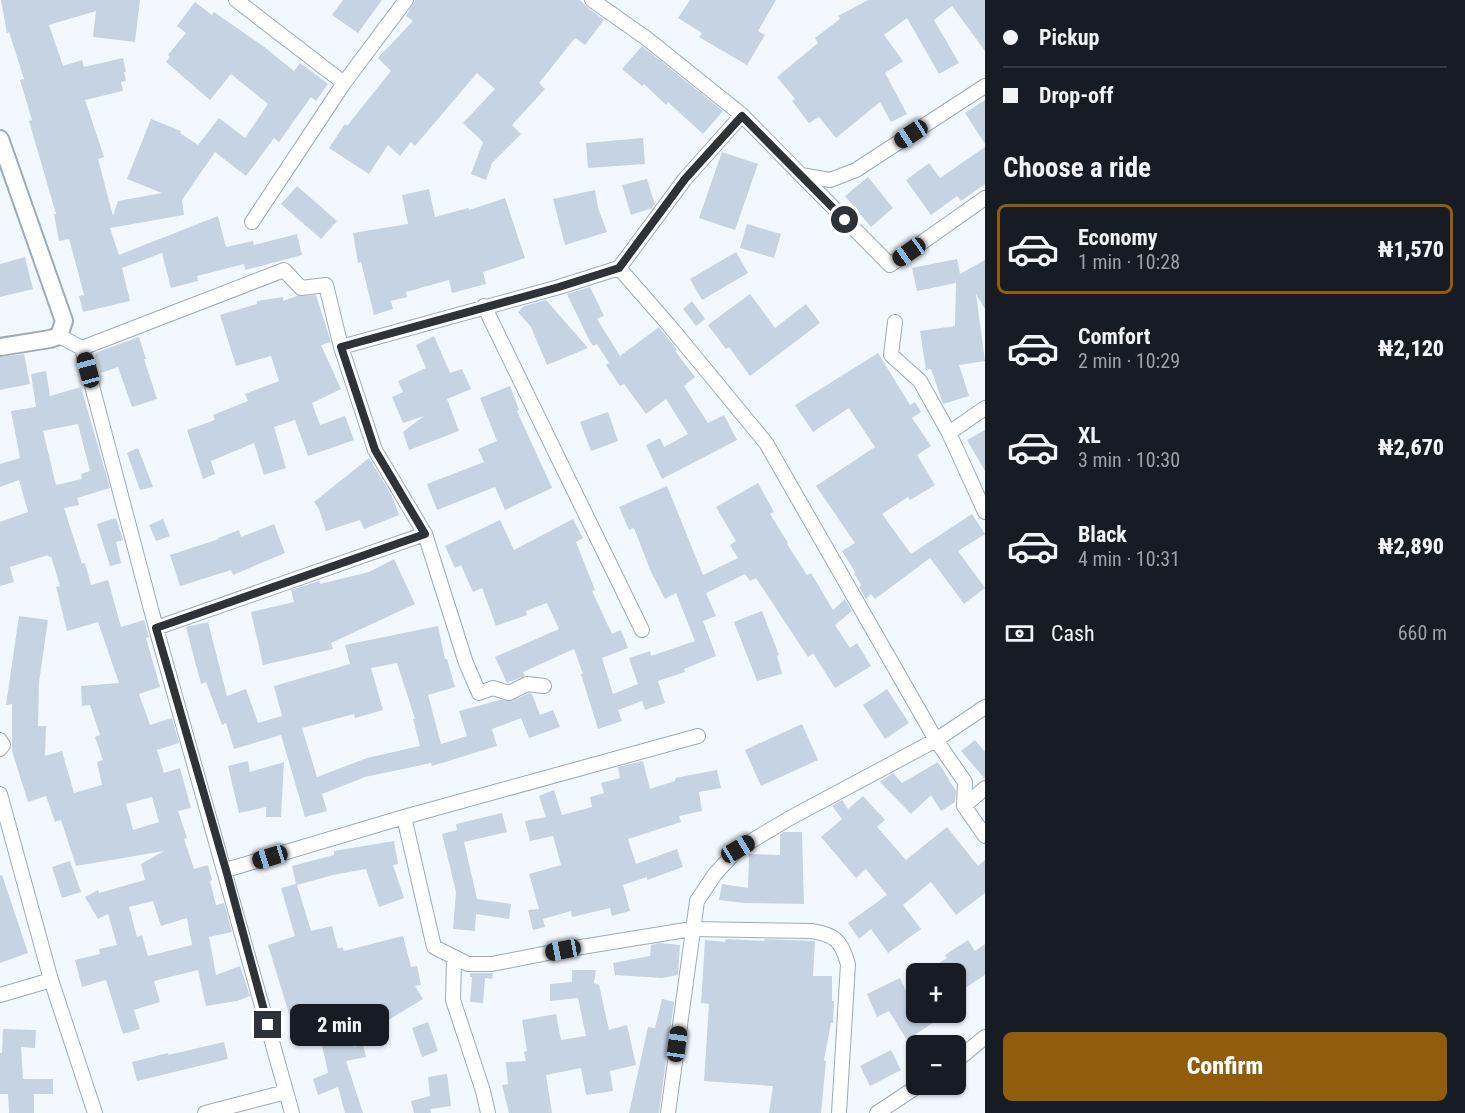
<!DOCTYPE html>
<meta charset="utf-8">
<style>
body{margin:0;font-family:"Roboto Condensed",sans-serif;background:#242831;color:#f1f3f6;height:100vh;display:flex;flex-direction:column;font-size:22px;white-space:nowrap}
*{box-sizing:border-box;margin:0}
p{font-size:20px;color:#9ea1a6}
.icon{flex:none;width:33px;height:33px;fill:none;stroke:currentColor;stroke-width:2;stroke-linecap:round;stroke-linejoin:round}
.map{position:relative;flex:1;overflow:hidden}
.details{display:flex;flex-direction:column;background:#171b24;width:480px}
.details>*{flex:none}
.hud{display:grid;align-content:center;height:132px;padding:0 18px;background:#171b24}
.tools{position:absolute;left:906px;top:963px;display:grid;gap:12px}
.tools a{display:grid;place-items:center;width:60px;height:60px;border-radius:9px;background:#171b24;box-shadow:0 2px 4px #0004;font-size:30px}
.end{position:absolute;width:27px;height:27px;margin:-14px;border:8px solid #2d3339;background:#fff;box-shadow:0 0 0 3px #fff}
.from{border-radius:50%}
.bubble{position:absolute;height:42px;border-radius:9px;background:#171b24;box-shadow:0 2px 4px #0004;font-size:20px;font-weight:800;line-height:42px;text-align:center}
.car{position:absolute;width:18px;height:36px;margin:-18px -9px;border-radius:8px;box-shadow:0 0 4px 2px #0007;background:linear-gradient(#222 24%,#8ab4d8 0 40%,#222 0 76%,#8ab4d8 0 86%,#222 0)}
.hud b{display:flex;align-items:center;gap:21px;height:57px;font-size:22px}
.hud b+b{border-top:2px solid #363941}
.hud i{width:15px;height:15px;background:#f1f3f6}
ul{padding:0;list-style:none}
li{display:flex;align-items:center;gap:18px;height:90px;margin:0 12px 9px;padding:0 6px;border:3px solid transparent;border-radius:9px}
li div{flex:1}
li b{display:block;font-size:22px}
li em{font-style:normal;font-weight:800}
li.current{border-color:#905d0d}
li>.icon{width:54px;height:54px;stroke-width:1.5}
h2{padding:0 18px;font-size:27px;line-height:72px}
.pay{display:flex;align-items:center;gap:15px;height:66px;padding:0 18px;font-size:22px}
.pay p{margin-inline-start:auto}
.primary-button{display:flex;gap:12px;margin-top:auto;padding:12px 18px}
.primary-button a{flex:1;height:69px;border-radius:9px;background:#905d0d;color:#fff;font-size:24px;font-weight:800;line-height:69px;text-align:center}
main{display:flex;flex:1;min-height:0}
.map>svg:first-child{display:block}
.building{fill:#c5d3e3;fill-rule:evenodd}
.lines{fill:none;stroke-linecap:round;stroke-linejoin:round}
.minor-casing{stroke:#9caab9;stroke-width:16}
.tertiary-casing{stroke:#9caab9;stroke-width:20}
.minor{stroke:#fff;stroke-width:14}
.tertiary{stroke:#fff;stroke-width:16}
.route{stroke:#2d3339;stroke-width:8}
</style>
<main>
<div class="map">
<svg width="985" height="1113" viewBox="0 0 985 1113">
<rect width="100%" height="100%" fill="#f2f8ff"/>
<path class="building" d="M1 0H140L135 42 93 37 96 11 49 25 63 66 82 60 84 67 123 58 126 72H124L126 81 121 82 123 91 85 100 104 157 98 159 113 216 118 201 162 193 127 179 151 119 181 131 180 133 198 145 219 118 245 138 268 104 231 74 210 100 166 62 170 57 168 55 186 33 177 26 195 2 212 15 214 12 263 46 294 71 300 63 328 84 316 101 311 97 279 142 274 138 246 176 215 152 182 200 184 215 110 228 119 255 218 216 226 247 253 241 254 245 297 234 302 255 245 270 244 264 197 276 198 281 171 288 162 253 122 268 130 301 83 312 79 296 84 295 77 268 69 239 59 241 54 214H56L29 121 32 120 20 80 24 79 9 32 7 33Z
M343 0H382L358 33 332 15Z
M415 0H580L587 7 604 20 585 45 575 38 539 83 545 89 512 125 521 134 492 163 486 180 471 174 483 142 463 123 495 89 477 73 415 146 411 142 400 156 388 145 369 174 329 148 345 124 347 126 391 71 378 58 413 21 406 16Z
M690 0H776L758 31 765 35 747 65 699 37 702 33 678 18Z
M868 0H985V51L952 6 934 20 959 63 939 74 907 18 884 35 903 61 885 73 907 114 891 122 880 102 836 138 819 117 809 123 792 101 795 99 777 77 818 43 815 38 840 19 838 16Z
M642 46 723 111 703 134 668 102 666 105 644 84 642 86 622 69Z
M985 100V144L965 113Z
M643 138 645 164 588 168 586 143Z
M985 147V184L961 201 957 196 931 215 906 180 929 163 940 178Z
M722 152 758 164 735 230 699 218Z
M868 177 893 208 871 227 845 196Z
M647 179 655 205 652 208 631 215 622 185Z
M297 186 337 221 321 239 281 204Z
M429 189 435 217 468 208 469 210 505 198 525 258 483 272 486 284 452 293 449 280 406 292 407 297 391 301 393 309 374 315 361 262 358 263 353 233 408 224 402 195Z
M595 190 598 208 607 232 565 245 553 199Z
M747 224 781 234 774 258 740 248Z
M736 252 748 273 702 300 690 279Z
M25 257 33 289 0 297V264Z
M957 259 960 274 985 260V309L976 294 985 361 959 365 969 396 943 404 931 369 926 370 920 331 955 326 956 283 917 291 912 268Z
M590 287 604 316 597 319 620 356 659 327 677 350 675 351 695 377 684 386 708 423 724 415 737 440 662 479 646 445 660 438 664 447 688 434 666 399 646 414 624 384 620 386 606 365 609 363 597 344 593 346 588 338 567 294Z
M750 294 775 328 806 304 820 323 750 376 729 347 726 349 708 325Z
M316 295 331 342 321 345 341 389 312 403 320 425 345 416 354 440 308 456 295 420 274 427 286 468 264 475 254 443 211 461 215 474 203 479 187 430 215 420 213 415 248 401 245 394 279 381 271 356 236 366 220 315 257 304V301L283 297V301L297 296Z
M546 300 588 348 547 365 531 327 518 312 524 306Z
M692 301 705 319 696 326 683 309Z
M434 336 450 373 462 369 471 389 447 399 459 431 409 450 403 432 424 416 403 423 392 397 403 392 398 381 426 368 416 345Z
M139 337 146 359H144L157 399 132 407 118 367 101 373 95 353Z
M878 353 910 405 915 402 921 412 912 418 931 446 917 455 935 485 910 500 908 497 882 514 911 554 972 514 985 534 958 551 985 588 964 604 930 558 875 599 871 594 866 599 859 587 861 585 854 573 855 572 842 551 855 543 816 486 875 447 849 408 813 432 795 405Z
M24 354 30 384 0 390V357Z
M46 371 50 396 81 387 110 488 77 498 79 505 64 508 82 564 85 563 91 585 108 580 121 627 144 620 149 637 146 638 160 687 139 694 150 725 172 718 179 743 157 750 164 773 180 768 191 808 178 811 187 838 184 839 194 869 208 865 212 880 210 881 216 905 224 903 232 932 209 937 216 975 240 966 250 996 237 1001 206 1006 198 970 154 981 160 1002 134 1010 140 1029 123 1034 106 980 82 987 75 960 100 954 99 949 117 945 108 914 98 919 85 897 98 890 99 893 145 880 141 864 164 851 76 866 61 820 55 822 46 796 28 802 12 751V704L6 705 19 616 48 620 39 682 38 726H46L45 756 62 751 74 793 102 785 97 762 103 760 95 737 100 735 90 705 82 706 81 686 119 683 98 622 67 631 56 587 60 586 51 556 49 557 48 555 10 567 14 582 0 586V522L28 512 19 480 0 487V464L20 458 11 411 36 407 31 374ZM78 424 90 471 81 474 82 479 56 485 43 431ZM152 797 159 822 133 830 126 804ZM153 901 161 926 187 918 192 945 148 956 142 935 137 937 129 907Z
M510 386 519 410 517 411 552 488 505 510 495 487 437 510 427 484 484 462 478 449 497 441 480 398Z
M608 412 618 441 591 451 580 422Z
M985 430V471L967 440Z
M138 448 153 487 140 490 127 453Z
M369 458 391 494 399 515 364 529 360 520 326 531 319 509 314 502Z
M758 483 774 512 770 514 788 543 787 544 807 575 811 573 833 610 845 599 852 611 835 625 850 648 857 643 871 666 835 688 813 653 808 657 756 578 750 581 745 574 706 593 716 616 703 621 716 656 684 669 685 672 658 681 665 703 645 710 642 701 618 710 622 721 598 729 581 674H583L574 649 523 672 525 676 507 683 495 657 559 629 547 603 526 611 527 615 496 626 482 588 473 592 461 565 455 568 445 546 500 520 514 550 573 519 583 538 576 542 595 590 592 591 612 634 621 630 628 648 602 658 613 694 638 684 629 658 650 651 651 656 695 641 676 593 665 599 651 572 634 528 629 530 619 507 667 486 703 575 738 558 730 545 736 541 716 507Z
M116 518 123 540 116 542 121 563 110 566 97 524Z
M163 519 170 536 156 541 149 525Z
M274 524 285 553 233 575 231 570 180 586 170 555 219 539 218 538 239 530 241 537Z
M394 559 415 604 331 643 333 649 263 665 251 612 294 602 291 590 319 581 320 584 369 572Z
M762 611 779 655 777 656 782 674 757 681 734 622Z
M208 622 227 696 246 689 258 723 282 716 274 686 350 664 345 645 438 626 445 659H447L455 687 428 695 441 744 467 736 459 711 500 700 512 701 529 693 532 694 540 715 553 710 560 727 529 738 521 718 492 729 497 746 432 766 431 763 365 777 322 794 327 811 305 817 281 735 234 749 226 723 222 725 206 682 201 684 186 627ZM397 663 415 719H413L420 746 367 758 317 777 302 728 354 714 355 718 383 710 371 668Z
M887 689 909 723 885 739 863 705Z
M802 724 818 760 761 786 745 750Z
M975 740 985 752V779L961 751Z
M248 761 250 772 284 762 281 817H266V807L239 813 228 766Z
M643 761 650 789 675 781V778L717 770 721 788 699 792 702 811 679 816 681 822 628 839 636 864 677 849 683 867 647 880V877L623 885 630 911 612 916 610 908 572 917 571 911 543 919 545 927 533 930 528 910 539 909 529 874 561 865 553 836 530 841 525 821 546 817 539 796 554 790 562 815 592 807 590 797 604 793 601 783 620 778 618 767Z
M938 762 956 791 955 802 941 811 931 795 911 814 880 782 893 773 902 783Z
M863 796 885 820 877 827 906 860 947 827 978 866 985 860V893L956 915 931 882 903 905 921 929 888 953 871 929 859 939 848 923 887 895 866 869 856 878 821 837 842 819 832 806 842 800 848 809Z
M502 813 507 832 464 842 477 899 511 904 509 919 476 914 475 931 453 929 456 892 442 834 457 830 456 824Z
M783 832H802L804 904 744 903 719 900 722 884 748 888 749 854 780 855V835Z
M394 841 398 864 393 865 404 898 379 907 366 869 333 875 297 885 311 931 332 926 338 949 342 947 344 951 403 936 411 967 417 966 421 985 415 986 423 999 385 1022 384 1019 360 1027 362 1035 352 1041 354 1047 363 1044 366 1057 346 1061 363 1113H345L338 1087 318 1095 313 1079 328 1073 319 1031 315 1032 314 1027 295 1033 268 945 295 936 281 888 296 884 292 866 334 855V851Z
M70 861 81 892 62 898 52 867Z
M2 875 28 953 0 963V876Z
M726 939 764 941 765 939 815 941 813 976H832V1001H834L833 1023H831L824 1060 826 1061 821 1113H769L773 1086 704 1081 709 1004 701 1003 705 940 725 942Z
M968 940 975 951 985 944V975L956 994V974H922L947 958 945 955Z
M659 943 680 945 678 975 662 978 615 975 613 963 650 956 651 945Z
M572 970H596L594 983 599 985 609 1030 627 1025 636 1065 610 1071 613 1091 586 1095 581 1068 546 1075 552 1113H509L502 1085 508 1084 506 1062 526 1061 524 1052 527 1051 522 1020 556 1014 561 1040 586 1036 578 998 550 1001V984L572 982Z
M470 973H493L492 979 485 978 483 1003 470 1002 472 977H470Z
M900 978 916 1012H949L907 1040 889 1011 877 1017 867 994Z
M662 999 674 1002 659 1113H629L648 1027 655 1028Z
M428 1022 438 1051 422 1057 412 1028Z
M3 1029 36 1030 35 1048 21 1047 23 1079H53V1094H34V1113H9L8 1094H0V1053H2Z
M224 1042 228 1059 137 1081 132 1062 168 1053V1055Z
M891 1050 901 1070 870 1086 860 1066Z
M447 1074 451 1106 430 1109 431 1113H414L411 1101 430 1096 428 1077Z"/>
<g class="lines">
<defs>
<path id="minor" d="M236 0 344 83
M592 0 646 38 742 115 801 175 830 180 856 170 985 86
M801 175 890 265 985 198
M252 222 344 83 406 0
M619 268 668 324 766 443 936 740 965 782 964 806 985 836
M484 306 642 630
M895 322 891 355 920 381 949 433 985 512
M59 336 82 348 156 628 292 1113
M341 347 559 287 619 268 685 179 742 115
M82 348 284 270 301 288 326 285 341 347 375 450 425 534 466 663 479 693 493 688 509 693 527 684 544 686
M949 433 985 408
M156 628 425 534
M0 740 3 745 0 749
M0 794 51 980 95 1113
M964 806 985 788
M404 817 434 947 468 964H492L563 950 692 929 812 931C836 935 841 941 848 964L839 1113
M226 870 404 817 698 736
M454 958 453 1000 483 1091 488 1113
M0 995 51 980
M956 1061 985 1037
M205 1113 286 1092
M668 1113 697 901 715 874 738 849 790 818 936 740 985 707
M877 1113 921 1084"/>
<path id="tertiary" d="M0 139 64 321 59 336 50 339 0 347"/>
</defs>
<use href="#minor" class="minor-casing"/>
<use href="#tertiary" class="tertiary-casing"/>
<use href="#minor" class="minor"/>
<use href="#tertiary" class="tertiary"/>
</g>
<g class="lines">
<path class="route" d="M268 1025 226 870 156 628 425 534 375 450 341 347 559 287 619 268 685 179 742 116 845 220"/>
</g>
</svg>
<div class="tools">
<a>+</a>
<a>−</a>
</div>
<i class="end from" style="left:845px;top:220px"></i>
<i class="end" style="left:268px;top:1025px"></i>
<div class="bubble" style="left:290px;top:1004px;width:99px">2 min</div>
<i class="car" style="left:911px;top:134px;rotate:237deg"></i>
<i class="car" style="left:909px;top:252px;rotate:235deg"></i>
<i class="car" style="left:88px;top:370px;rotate:345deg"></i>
<i class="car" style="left:738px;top:849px;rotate:59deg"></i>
<i class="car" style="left:270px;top:857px;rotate:253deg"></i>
<i class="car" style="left:563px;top:950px;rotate:259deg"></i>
<i class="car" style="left:677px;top:1044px;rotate:8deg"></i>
</div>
<section class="details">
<div class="hud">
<b><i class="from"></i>Pickup</b>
<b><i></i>Drop-off</b>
</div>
<h2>Choose a ride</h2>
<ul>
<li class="current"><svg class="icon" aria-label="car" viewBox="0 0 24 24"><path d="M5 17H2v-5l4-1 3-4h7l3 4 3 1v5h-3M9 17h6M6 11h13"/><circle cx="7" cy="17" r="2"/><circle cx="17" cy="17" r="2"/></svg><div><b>Economy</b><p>1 min · 10:28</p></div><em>₦1,570</em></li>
<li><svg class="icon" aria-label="car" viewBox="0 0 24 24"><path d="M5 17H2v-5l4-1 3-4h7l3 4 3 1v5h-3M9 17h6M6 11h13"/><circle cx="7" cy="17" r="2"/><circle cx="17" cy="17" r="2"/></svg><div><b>Comfort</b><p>2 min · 10:29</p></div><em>₦2,120</em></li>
<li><svg class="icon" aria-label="car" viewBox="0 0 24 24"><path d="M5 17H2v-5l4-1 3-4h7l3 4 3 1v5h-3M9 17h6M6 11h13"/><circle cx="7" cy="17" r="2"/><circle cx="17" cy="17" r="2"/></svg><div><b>XL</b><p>3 min · 10:30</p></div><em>₦2,670</em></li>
<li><svg class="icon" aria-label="car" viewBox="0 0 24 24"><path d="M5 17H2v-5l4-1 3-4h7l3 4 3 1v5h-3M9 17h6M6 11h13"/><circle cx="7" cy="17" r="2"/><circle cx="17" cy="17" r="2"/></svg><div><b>Black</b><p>4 min · 10:31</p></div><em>₦2,890</em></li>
</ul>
<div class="pay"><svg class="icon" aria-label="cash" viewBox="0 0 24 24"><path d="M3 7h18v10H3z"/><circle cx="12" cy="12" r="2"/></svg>Cash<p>660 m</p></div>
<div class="primary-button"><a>Confirm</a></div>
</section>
</main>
